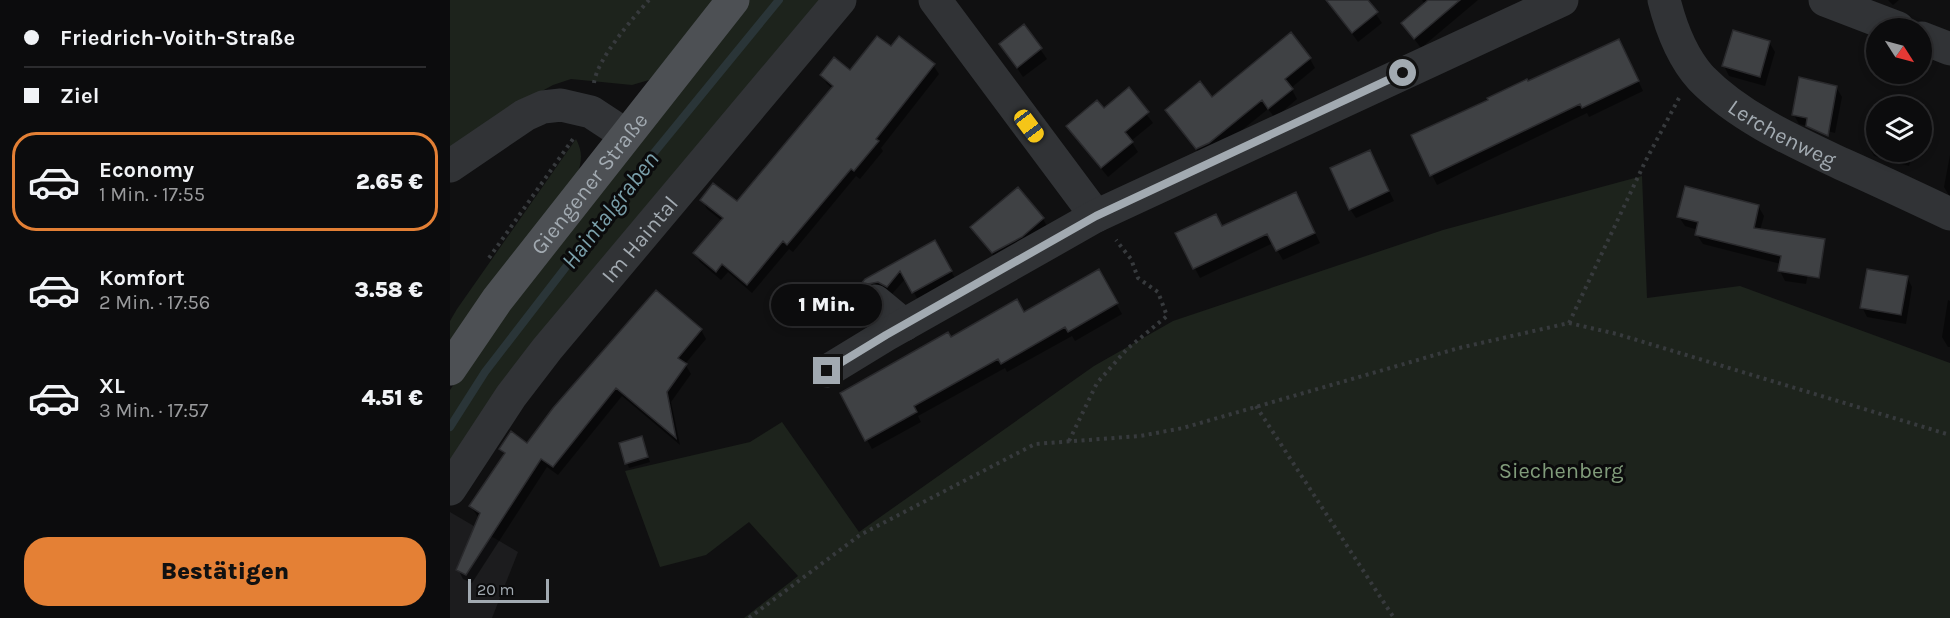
<!DOCTYPE html>
<html lang="de">
<meta charset="utf-8">
<style>
body{margin:0;font-family:Karla,sans-serif;background:#1a1a1b;color:#f1f3f6;height:100vh;display:flex;flex-direction:column;font-size:22px;white-space:nowrap}
*{box-sizing:border-box;margin:0}
p{font-size:20px;color:#9a9b9d}
.icon{flex:none;width:33px;height:33px;fill:none;stroke:currentColor;stroke-width:2;stroke-linecap:round;stroke-linejoin:round}
.map{position:relative;flex:1;overflow:hidden}
.panel{display:flex;flex-direction:column;background:#0c0c0d;width:450px}
.panel>*{flex:none}
.top-card{display:grid;align-content:center;height:132px;padding:0 24px;background:#0c0c0d}
.needle{width:39px;rotate:126deg}
.buttons{position:absolute;left:1416px;top:18px;display:grid;gap:12px}
.buttons a{display:grid;place-items:center;width:66px;height:66px;border-radius:50%;background:#0c0c0d;box-shadow:0 3px 9px #0003,0 0 0 2px #2c2c2e;font-size:30px}
.scale{position:absolute;left:18px;bottom:15px;width:81px;box-sizing:border-box;padding-left:6px;border:3px solid #a2aab1;border-top:0;font-size:16px;line-height:21px;white-space:nowrap;color:#a2aab1;-webkit-text-stroke:4px #0b0b0c;paint-order:stroke}
.end{position:absolute;width:27px;height:27px;margin:-14px;border:8px solid #a2aab1;background:#111;box-shadow:0 0 0 3px #111}
.from{border-radius:50%}
.bubble{position:absolute;height:42px;border-radius:21px;background:#0c0c0d;box-shadow:0 3px 9px #0003,0 0 0 2px #2c2c2e;font-size:20px;font-weight:800;line-height:42px;text-align:center}
.car{position:absolute;width:18px;height:36px;margin:-18px -9px;border-radius:8px;box-shadow:0 0 4px 2px #0007;background:linear-gradient(#f5c518 24%,#345 0 40%,#f5c518 0 76%,#345 0 86%,#f5c518 0)}
.top-card b{display:flex;align-items:center;gap:21px;height:57px;font-size:22px}
.top-card b+b{border-top:2px solid #2c2c2e}
.top-card i{width:15px;height:15px;background:#f1f3f6}
ul{padding:0;list-style:none}
li{display:flex;align-items:center;gap:18px;height:99px;margin:0 12px 9px;padding:0 12px;border:3px solid transparent;border-radius:24px}
li div{flex:1}
li b{display:block;font-size:22px}
li em{font-style:normal;font-weight:800}
li.on{border-color:#e48035}
li>.icon{width:54px;height:54px;stroke-width:1.5}
.action{display:flex;gap:12px;margin-top:auto;padding:12px 24px}
.action a{flex:1;height:69px;border-radius:24px;background:#e48035;color:#111;font-size:24px;font-weight:800;line-height:69px;text-align:center}
main{display:flex;flex:1;min-height:0}
.map>svg:first-child{display:block}
.built{fill:#1c1c1e}
.green{fill:#1d231c}
.shadow{fill:#0007}
.lines{fill:none;stroke-linecap:round;stroke-linejoin:round}
.stream{stroke:#2a3538;stroke-width:8}
.building{fill:#3f4144;stroke:#2a2a2d;stroke-width:1.5}
.path{stroke:#373a3d;stroke-width:4;stroke-dasharray:3 4.5;stroke-linecap:butt}
.minor{stroke:#313336;stroke-width:33}
.major{stroke:#4d5054;stroke-width:33}
.route{stroke:#a2aab1;stroke-width:8}
.labels{text-anchor:middle;stroke-width:6;stroke-linejoin:round;paint-order:stroke}
.street-label{font-size:22px;fill:#a2aab1;stroke:#0b0b0c}
.park-label{font-size:22px;fill:#809b7a;stroke:#0b0b0c}
.water-label{font-size:24px;font-style:italic;fill:#7a9faa;stroke:#0b0b0c}
</style>
<main>
<section class="panel">
<div class="top-card">
<b><i class="from"></i>Friedrich-Voith-Straße</b>
<b><i></i>Ziel</b>
</div>
<ul>
<li class="on"><svg class="icon" aria-label="car" viewBox="0 0 24 24"><path d="M5 17H2v-5l4-1 3-4h7l3 4 3 1v5h-3M9 17h6M6 11h13"/><circle cx="7" cy="17" r="2"/><circle cx="17" cy="17" r="2"/></svg><div><b>Economy</b><p>1 Min. · 17:55</p></div><em>2.65 €</em></li>
<li><svg class="icon" aria-label="car" viewBox="0 0 24 24"><path d="M5 17H2v-5l4-1 3-4h7l3 4 3 1v5h-3M9 17h6M6 11h13"/><circle cx="7" cy="17" r="2"/><circle cx="17" cy="17" r="2"/></svg><div><b>Komfort</b><p>2 Min. · 17:56</p></div><em>3.58 €</em></li>
<li><svg class="icon" aria-label="car" viewBox="0 0 24 24"><path d="M5 17H2v-5l4-1 3-4h7l3 4 3 1v5h-3M9 17h6M6 11h13"/><circle cx="7" cy="17" r="2"/><circle cx="17" cy="17" r="2"/></svg><div><b>XL</b><p>3 Min. · 17:57</p></div><em>4.51 €</em></li>
</ul>
<div class="action"><a>Bestätigen</a></div>
</section>
<div class="map">
<svg width="1500" height="618" viewBox="0 0 1500 618">
<rect width="100%" height="100%" fill="#101011"/>
<path class="built" d="M0 512 68 552 42 618H0Z"/>
<path class="green" d="M0 0H268L199 80 182 85 121 79 103 85 65 106 0 152Z
M299 0H379L0 471V390L39 331Z
M126 139C133 152 132 161 127 175L0 346V321L7 309Z
M1192 176 1197 298 1290 286 1500 363V618H294L348 576 299 522 256 555 210 567 175 471 300 442 332 422 409 532 644 366 723 321 993 230Z"/>
<path class="shadow" d="M893 0H916L932 23 908 42 884 8Z
M972 0H1028L971 48 953 24 975 4Z
M1438 0H1449L1443 5Z
M574 26 597 59 573 77 551 44Z
M1319 42 1325 52 1315 86 1279 76 1274 66Z
M441 48 483 65 489 74 431 148 433 151 410 179 406 176 343 252 339 249 302 293 278 272 271 280 250 262 245 254 272 221 257 209 252 200 287 203 383 89 377 84 372 75 400 72Z
M1174 50 1193 91 1139 117 1137 113 987 185 982 175 1077 83Z
M860 59 865 68 841 88 847 99 825 118 818 109 765 152 753 158 722 120 717 110 762 99Z
M1386 87 1392 97 1385 133 1349 124 1344 115Z
M678 90 703 123 681 141 688 152 658 177 624 135 618 126 654 110Z
M1426 119V152H1463L1459 166 1424 156 1419 147Z
M1500 155V197L1494 187Z
M925 162 944 201 906 218 900 209Z
M846 194 870 243 833 260 823 243 750 278 727 234 772 227Z
M1308 206 1314 216 1310 230 1363 248 1356 284 1335 281 1330 271 1331 264 1253 244 1247 235 1248 230 1235 226 1229 217Z
M593 219 598 228 549 262 528 237 522 228Z
M485 242 506 280 468 300 456 278 442 294 411 306V309L407 305 402 297 416 280Z
M648 271 672 314 625 341 622 336 557 372 555 368 468 416 471 422 422 449 392 394 500 339 574 314Z
M1457 277 1462 287 1456 324 1417 317 1412 307Z
M1498 300 1500 301V347H1498L1492 337Z
M251 330 256 339 235 364 241 374 221 402 230 445 172 396 108 475 97 467 22 583 13 579 8 569 29 518 21 507 55 456 51 449 77 445Z
M191 438 200 462 179 468 171 444Z"/>
<g class="lines">
<path class="stream" d="M0 427 35 372 203 154 329 0"/>
</g>
<path class="building" d="M876 0H918L928 12 902 33Z
M978 0H1010L964 39 951 23Z
M574 24 592 48 567 68 549 44Z
M1283 30 1320 41 1310 77 1272 66Z
M841 32 861 58 835 79 843 89 818 109 812 100 759 143 746 149 715 110 750 81 762 97Z
M427 36 441 46 449 36 485 64 426 139 429 141 404 171 401 169 337 245 333 241 297 285 272 264 266 272 243 253 273 218 250 200 263 183 287 201 383 86 370 75 384 57 400 70Z
M1169 39 1189 81 1132 108 1130 104 980 176 961 135 1038 100 1037 98 1077 79 1078 81Z
M1349 77 1387 86 1378 136 1356 126 1357 118 1342 115Z
M679 87 699 112 675 132 683 142 651 168 616 126 647 100 654 108Z
M920 150 939 191 899 210 880 168Z
M1235 186 1309 205 1304 228 1375 239 1369 278 1328 271 1331 256 1245 235 1248 222 1227 217Z
M568 187 594 218 572 237 542 253 520 227Z
M846 192 865 233 826 251 817 234 743 269 725 233 766 214 772 226Z
M485 240 502 271 462 293 450 271 437 287 428 282 418 284 411 289 407 297V303L400 297 415 279Z
M649 269 668 303 618 332 615 327 551 364 548 359 464 406 467 412 415 441 390 393 498 332 501 337 567 299 574 312Z
M1417 269 1458 276 1451 315 1410 308Z
M206 290 252 329 228 358 237 364 217 392 226 438 166 388 103 467 91 459 16 575 6 570 30 513 19 506 55 453 49 449 61 431 77 443 103 408Z
M192 436 198 457 175 464 169 443Z"/>
<g class="lines">
<path class="path" d="M144 83C147 59 183 18 199 0
M39 258 123 139
M1119 323 1195 162 1229 98
M806 406 944 618
M619 441 647 383 677 349 717 316 708 292 688 278 681 259 666 240
M299 618 410 535 585 444 690 436 733 428 1009 348 1119 323 1167 334 1500 435"/>
<g class="minor">
<path d="M485 0 646 216"/>
<path id="s1" d="M1214 0C1221 28 1232 57 1251 78 1289 117 1343 141 1392 164 1428 180 1464 197 1500 214"/>
<path d="M1375 0 1448 28"/>
<path d="M1472 38 1500 49"/>
<path d="M0 166 75 115 93 107 111 105 141 112 176 135"/>
<path d="M425 301 454 325"/>
<path d="M377 371 436 335 646 216 1112 0"/>
<path id="s2" d="M0 489 61 396 97 349 390 0"/>
</g>
<path class="major" id="s3" d="M0 369 47 300 283 0"/>
</g>
<g class="lines">
<path class="route" d="M377 371 436 335 646 216 953 73"/>
</g>
<g class="labels">
<g class="street-label">
<text dy="8" stroke="none"><textPath href="#s1" startOffset="186">Lerchenweg</textPath></text>
<text dy="8" stroke="none"><textPath href="#s3" startOffset="232">Giengener Straße</textPath></text>
<text dy="8" stroke="none"><textPath href="#s2" startOffset="314">Im Haintal</textPath></text>
</g>
<g class="park-label">
<text x="1111" y="478">Siechenberg</text>
</g>
<g class="water-label">
<text transform="translate(160 210) rotate(-52)" y="8">Haintalgraben</text>
</g>
</g>
</svg>
<div class="buttons">
<a><svg class="needle" viewBox="-14 -14 28 28"><path d="M0-13l5 13h-10z" fill="#e53935"/><path d="M0 13l5-13h-10z" fill="#9a9b9d"/></svg></a>
<a><svg class="icon" aria-label="layers" viewBox="0 0 24 24"><path d="M12 4l9 5-9 5-9-5zM3 14l9 5 9-5"/></svg></a>
</div>
<div class="scale">20 m</div>
<i class="end from" style="left:953px;top:73px"></i>
<i class="end" style="left:377px;top:371px"></i>
<div class="bubble" style="left:321px;top:284px;width:111px">1 Min.</div>
<i class="car" style="left:579px;top:126px;rotate:143deg"></i>
</div>
</main>
